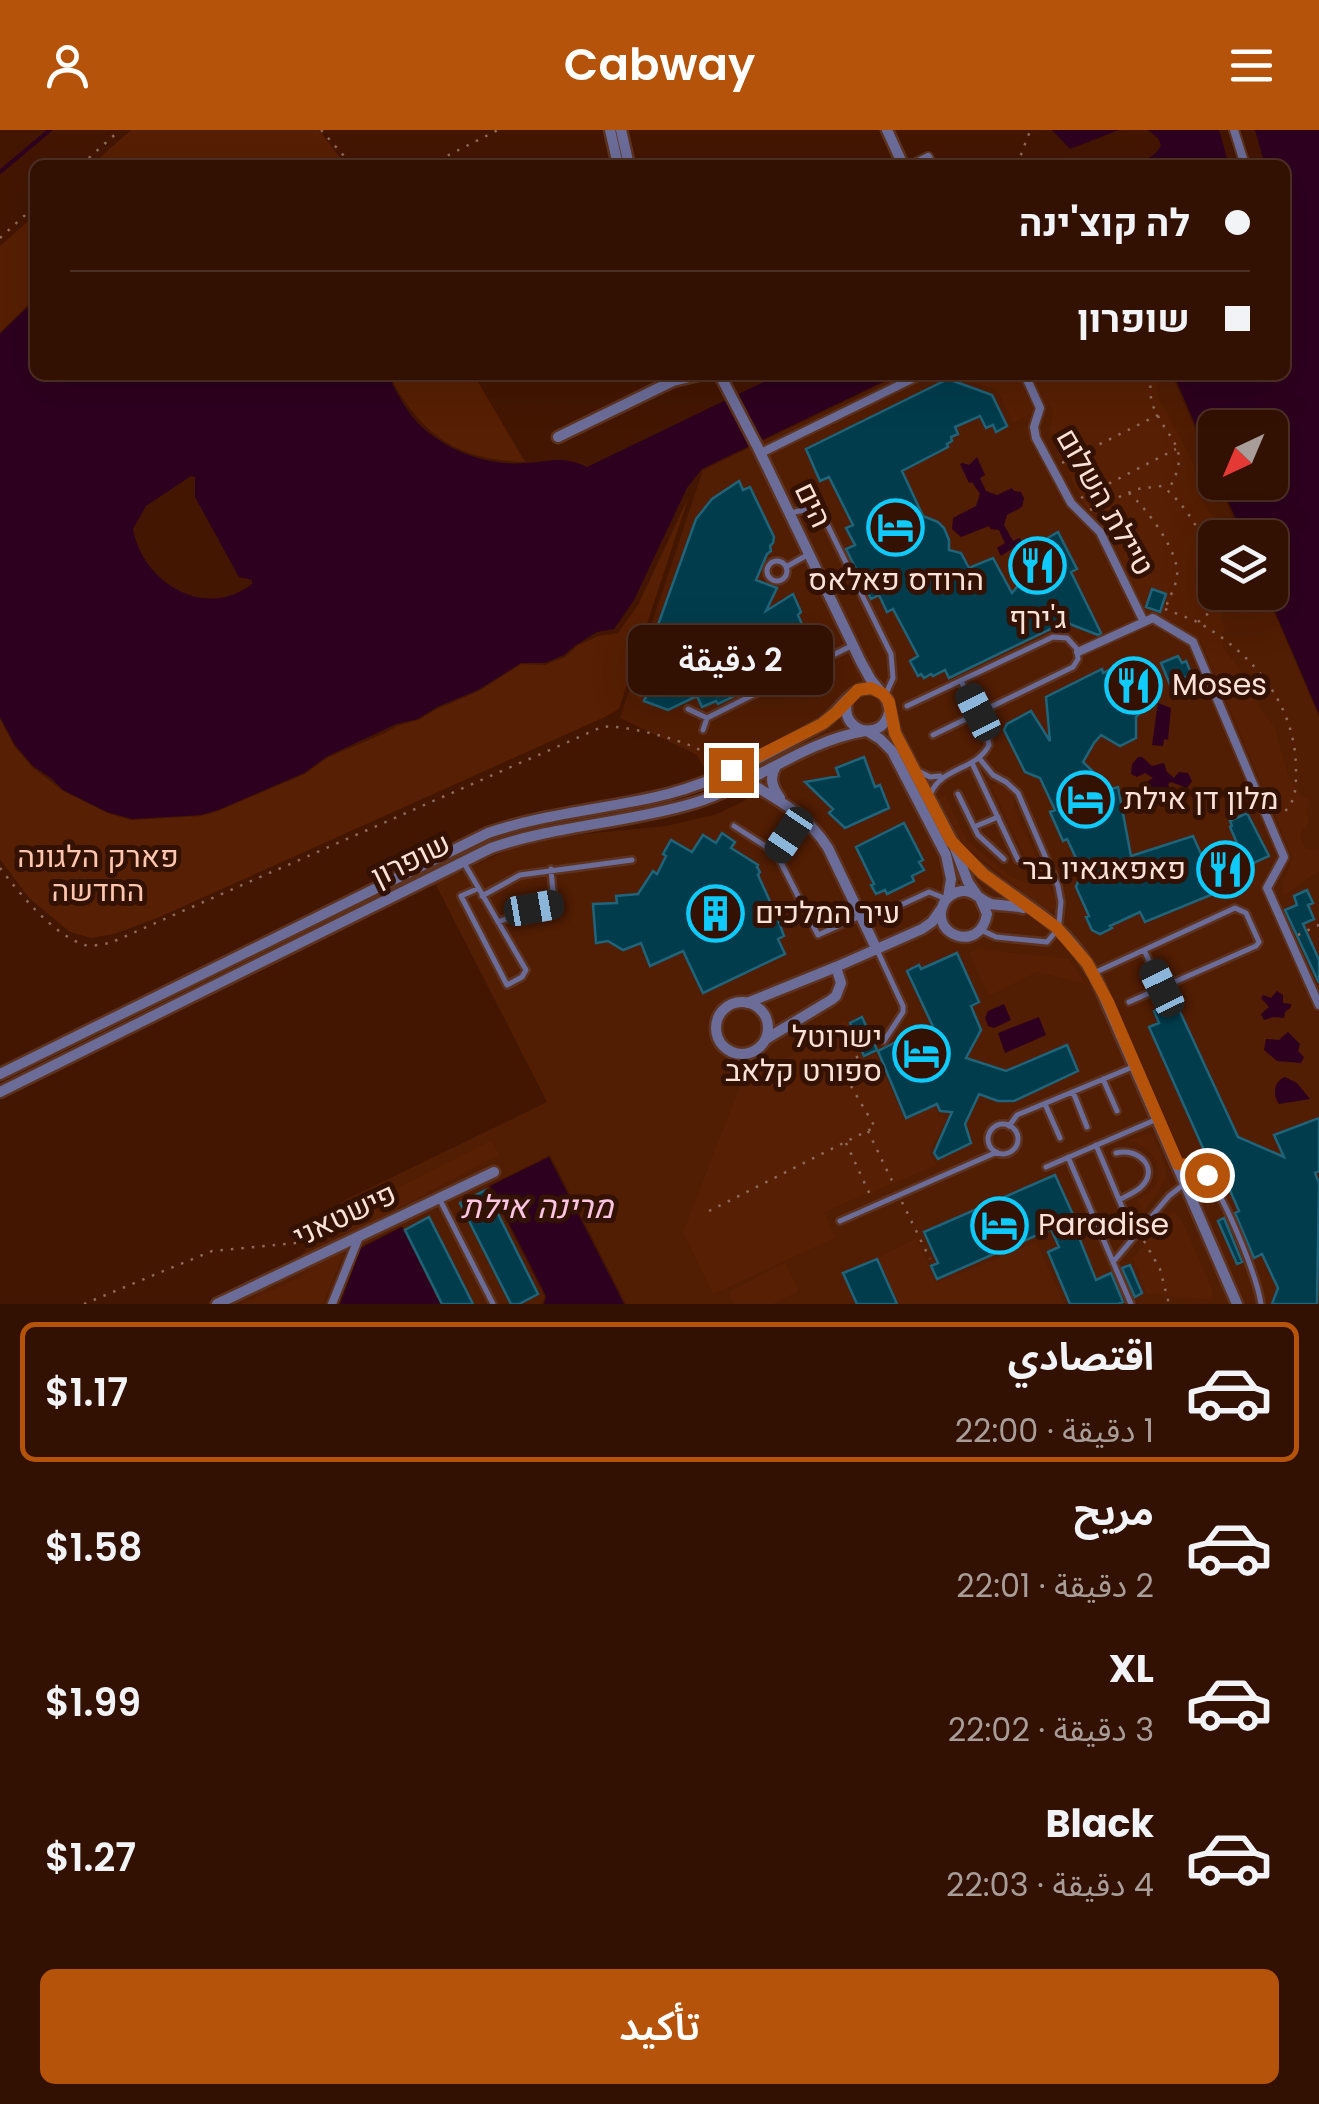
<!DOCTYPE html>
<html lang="ar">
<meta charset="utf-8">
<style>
body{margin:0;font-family:Poppins,"Noto Sans Arabic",Heebo,sans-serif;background:#3d1e11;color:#f1f3f6;direction:rtl;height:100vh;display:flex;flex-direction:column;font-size:38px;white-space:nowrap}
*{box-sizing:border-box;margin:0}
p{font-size:32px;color:#a89d99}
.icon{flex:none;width:55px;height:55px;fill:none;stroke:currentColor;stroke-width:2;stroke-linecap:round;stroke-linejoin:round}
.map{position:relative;height:1174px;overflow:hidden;direction:ltr}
.panel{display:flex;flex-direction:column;background:#321002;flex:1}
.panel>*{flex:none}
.banner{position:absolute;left:30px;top:30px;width:1260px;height:220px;border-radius:15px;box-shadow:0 10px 40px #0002,0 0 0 2px #4d3024;direction:rtl;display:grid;align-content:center;height:220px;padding:0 40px;background:#321002}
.needle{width:65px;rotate:224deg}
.controls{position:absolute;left:1198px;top:280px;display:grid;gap:20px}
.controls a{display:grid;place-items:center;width:90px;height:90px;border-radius:15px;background:#321002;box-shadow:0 10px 40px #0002,0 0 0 2px #4d3024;font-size:50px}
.end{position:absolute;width:45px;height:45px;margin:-22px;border:12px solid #b45309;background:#fff;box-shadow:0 0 0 5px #fff}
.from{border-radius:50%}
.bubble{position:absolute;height:70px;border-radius:15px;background:#321002;box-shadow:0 10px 40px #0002,0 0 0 2px #4d3024;font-size:32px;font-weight:600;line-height:70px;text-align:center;direction:rtl}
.car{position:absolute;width:30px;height:60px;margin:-30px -15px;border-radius:12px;box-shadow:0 0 8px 2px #0007;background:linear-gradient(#222 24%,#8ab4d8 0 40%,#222 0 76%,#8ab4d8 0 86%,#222 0)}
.banner b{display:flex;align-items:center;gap:35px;height:95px;font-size:38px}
.banner b+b{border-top:2px solid #4d3024}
.banner i{width:25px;height:25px;background:#f1f3f6}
ul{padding:18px 0 0;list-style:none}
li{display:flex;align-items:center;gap:30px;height:140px;margin:0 20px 15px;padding:0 20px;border:5px solid transparent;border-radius:15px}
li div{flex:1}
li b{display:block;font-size:38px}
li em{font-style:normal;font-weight:600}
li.active{border-color:#b45309}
li>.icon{width:90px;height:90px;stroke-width:1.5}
.action{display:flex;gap:20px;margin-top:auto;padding:20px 40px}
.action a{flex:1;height:115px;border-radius:15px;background:#b45309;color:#fff;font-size:40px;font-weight:600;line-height:115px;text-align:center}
header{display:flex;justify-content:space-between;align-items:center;height:130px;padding:0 40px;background:#b45309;color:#fff;font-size:45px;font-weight:600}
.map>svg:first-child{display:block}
.built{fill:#511d03}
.green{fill:#571f03}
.water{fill:#2d001f;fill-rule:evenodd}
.pier{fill:#431602}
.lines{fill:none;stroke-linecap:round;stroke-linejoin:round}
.stream{stroke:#2d001f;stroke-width:4}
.building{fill:#013c4c;stroke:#1e647b;stroke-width:2.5}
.service-casing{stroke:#5d3320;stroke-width:10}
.pedestrian-casing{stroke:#5d3320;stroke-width:12}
.minor-casing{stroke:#5d3320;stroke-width:15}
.path{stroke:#8f6a5a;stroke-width:2.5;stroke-dasharray:2.5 8;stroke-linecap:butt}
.service{stroke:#6b6c98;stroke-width:5}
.pedestrian{stroke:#6b6c98;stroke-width:8}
.minor{stroke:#6b6c98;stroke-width:10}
.route{stroke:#b45309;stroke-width:12}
.labels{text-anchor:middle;stroke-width:10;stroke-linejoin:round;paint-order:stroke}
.street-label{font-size:30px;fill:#fbe2d8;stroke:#331103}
.poi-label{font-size:30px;fill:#fbe2d8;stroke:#331103;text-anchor:start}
.park-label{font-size:30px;fill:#fec6af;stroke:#331103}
.water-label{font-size:32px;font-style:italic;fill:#fac5e3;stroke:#331103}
</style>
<header><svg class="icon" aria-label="menu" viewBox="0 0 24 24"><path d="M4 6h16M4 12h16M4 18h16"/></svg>Cabway<svg class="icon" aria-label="person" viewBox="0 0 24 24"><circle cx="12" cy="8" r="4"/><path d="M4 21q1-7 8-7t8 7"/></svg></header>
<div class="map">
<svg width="1319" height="1174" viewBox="0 0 1319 1174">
<rect width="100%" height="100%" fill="#431602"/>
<path class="built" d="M900 245H1172L1215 345V352L1218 353 1242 407 1215 408V462L1266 463 1319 587V1174H626L550 1025 488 1056 545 1167 542 1174H442L402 1096 360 1117 339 1174H207L293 1132 305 1121 333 1080 345 1070 547 972 435 753 508 720 542 708 666 696 717 684 746 670 705 640 697 625 620 588 703 340Z"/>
<path class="green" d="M131 0H319L346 35H91Z
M35 85V168L0 202V116Z
M389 245H474L525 332C456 330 421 305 389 245Z
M945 245H1156L1158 267 1192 330 1199 368 1217 390 1224 407 1215 408V462L1242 463 1235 474 1221 481V490L1226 498 1222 503 1224 518 1251 554 1260 578 1275 598 1289 648 1302 666 1309 668 1310 676 1306 680 1309 692 1300 705 1305 718 1319 721V741L1283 766 1282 752 1293 728 1201 511 1144 482 1111 406 1102 393 1085 376 1054 315 1050 297 1053 283 1050 274 1013 293 997 260Z
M689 366 619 579 607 586 155 789 114 804 91 808 70 802 29 768 0 729V589L14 616 32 637 63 661 107 683 131 690 201 686 218 681 305 644 327 628 387 602 397 596 418 590 437 579 479 561 521 534 545 535 565 527 577 516 598 506 618 503 638 475Z
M1000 653 1013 665 1016 683 1056 770 1055 777 1051 781 1046 780 963 715 938 669 945 665 967 710 1010 746 1025 752 1035 748 991 655Z
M977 819 1069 829 1086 854 1037 842 989 866 969 823Z
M845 890 864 930 876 924 904 990 935 977 939 986 943 984 946 991 944 993 930 1023 937 1035 824 1082 835 1108 713 1164 683 1102 744 946 832 908 828 898Z
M1151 1002C1173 1049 1172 1042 1143 1083L1137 1069C1141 1067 1148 1063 1151 1060 1170 1040 1149 1013 1127 1011Z
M491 1010 499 1025 351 1103 343 1104 335 1100C335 1092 344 1086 350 1082Z
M1174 1082 1182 1090 1213 1162 1212 1170 1149 1164 1146 1162 1133 1128 1167 1085Z
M917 1108 936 1153 1037 1112 1064 1174H898L877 1128Z
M346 1118 323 1174H241L302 1146 327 1120Z
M785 1133 799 1161 773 1174H734L728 1162Z"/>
<path class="water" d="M1052 0H1119L1070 19Z
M1148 0H1219L1229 35H1120C1136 31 1155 31 1161 15L1158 8Z
M1255 0H1319V584L1267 463 1270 462V408L1244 407 1220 353 1270 352V298H1215V341L1174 245H1285V35H1265Z
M35 170V245H388C397 263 407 284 423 298 450 322 489 336 525 333 551 332 561 325 587 337L778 245H897L702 339 687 358 634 470 614 499 597 502 576 515 564 525 545 533H521L478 560 437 577 418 589 396 594 326 627 304 643 218 680 201 685 132 689 107 682 63 660 51 648 33 636 15 615 0 587V204ZM191 346 195 347V367L239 447 252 450V454C205 491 142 452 133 399L146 376Z
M977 327 985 345 980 348 986 361 997 365 1012 358 1014 361 1021 362 1024 368 1022 377 1007 385 1004 395 1013 411 1020 408 1023 415 1013 418 1001 426 997 418 1005 413 999 400 991 399 989 396 961 407 952 399 953 388 976 376 980 364 972 352 969 353 960 334 963 333 969 335Z
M1158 573 1171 578 1168 610 1164 609 1163 616 1152 615Z
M1138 627H1142L1152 636 1164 633 1167 642 1174 648 1179 642 1188 643 1192 651 1187 658 1171 652 1168 654 1171 663 1164 667 1156 664 1150 669 1144 667 1141 661 1144 654 1153 648 1145 643 1137 647 1131 644 1132 634Z
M1277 861 1283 865V873L1291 874V877L1285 882 1284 888 1274 887 1264 890 1261 884 1269 877 1261 868 1263 865 1271 868Z
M1004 874 1011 890 994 898 988 896 985 888 988 881Z
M1039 887 1046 905 1005 923 998 903Z
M1288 902 1300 914 1298 921 1304 927 1301 933 1277 931 1264 920 1266 909 1279 910Z
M1285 947 1297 953 1310 969 1279 974C1272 965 1274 951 1285 947Z
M549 1027 624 1174H544L546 1166 490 1056Z
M402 1097 440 1174H340L361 1118Z"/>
<path class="pier" d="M1047 0H1051L1070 19 1124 0 1120 5 1069 24Z"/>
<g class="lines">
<path class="stream" d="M0 42 50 0"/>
</g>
<path class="building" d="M948 249 992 265 1007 296 996 302 993 295 986 298 980 286 955 297 958 304 951 307 952 311 947 314 948 317 902 341 923 386 938 392 944 398 949 410V420L961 423 969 438 993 428 1012 463 1022 451 1028 448 1054 451 1039 420 1048 415 1046 409 1058 402 1077 439 1071 442 1101 503 1098 505 1065 492 949 548 945 540 933 546 931 544 924 548 921 544 918 546 910 531 918 526 893 479 887 482 879 465 871 469 846 419 855 415 846 398 853 395 829 347 820 351 806 319Z
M739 351 743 360 750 357 774 407 773 413 770 416 771 421 767 424 756 450 777 458 766 481 793 464 801 482 798 485 814 522 766 546 768 550 718 574 716 571 702 577 697 566 668 580 644 571 650 557 662 563 676 560 681 552V545L674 534 667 532 658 534 653 522 649 520 696 389 712 369Z
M1152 459 1166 464 1160 482 1146 477Z
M1178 526 1182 533 1186 531 1192 545 1186 547 1189 555 1173 562 1161 533Z
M1121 535 1141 582 1136 587V608L1120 616 1101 605 1094 613 1083 632 1111 659 1118 657 1131 726 1193 706 1218 762 1145 792 1140 782 1110 796 1112 798 1100 804 1092 800 1086 787 1089 786 1076 757 1082 741 1067 709 1063 711 1050 682 1055 680 1040 648 1025 642 1004 600 1007 594 1031 581 1050 611 1046 567 1102 539 1103 543Z
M864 627 875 657 880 655 889 678 845 698 829 683 833 679 805 652 839 646 836 638Z
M1247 683 1269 726 1247 736 1230 697 1232 696 1230 691Z
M904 693 923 730 919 732 924 740 912 746 914 751 887 764 885 760 876 764 871 755 874 754 856 717Z
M722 703 735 712 731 718 758 735 757 737 760 742 758 745 773 778 777 780V787L784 806 778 809 785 824 703 863 683 821 650 836 641 813 623 820 608 811 596 813 593 774 617 773 616 766 638 764 653 741 657 744 666 726 663 724 671 710 692 722 703 705 716 713Z
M1307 760 1313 773 1308 775 1314 789 1303 794 1319 830V853L1285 780 1297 775 1294 766Z
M957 823 979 872 971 876 981 900 966 928 1006 941 1067 915 1078 941 1014 971H998L979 964 965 994 971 1013 938 1029 934 1023 952 982 940 981 937 974 906 988 878 921 918 901 943 918 907 841 919 835 921 839Z
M1175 871 1238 1007 1284 1027 1274 1005 1319 988V1041L1315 1043 1319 1053 1317 1174H1272L1278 1158 1262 1124 1254 1128 1235 1083 1239 1081 1225 1049 1211 1036 1149 897 1159 893 1154 881Z
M862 887 877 920 864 926 850 893Z
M1055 1045 1075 1089 1072 1090 1096 1150 1111 1143 1123 1172 1118 1174H1070L1048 1122 1059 1117 1051 1099 937 1149 931 1136 938 1133 924 1102Z
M486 1060 538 1164 519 1174H511L460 1073Z
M429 1087 473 1174H442L405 1100Z
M1224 1088 1242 1132 1237 1134 1218 1091Z
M877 1129 897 1174H857L843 1143Z
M1130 1135 1142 1163 1135 1167 1122 1138Z"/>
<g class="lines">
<defs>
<path id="service" d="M791 383C805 379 816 377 825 390L891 524 893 548 885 566
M767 441a10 10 0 1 1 20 0a10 10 0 1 1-20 0Z
M786 437 809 424
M907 576 1053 507 1067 508 1077 519 1078 529 1073 537 933 605
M688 579 707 588
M703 600 707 588 853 515
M979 628 993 645 1006 652 1018 663 1058 756 1061 772 1059 793 1058 799 1047 812 996 807 981 800
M972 633 1018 730
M918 641 930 647 940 646
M931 663C942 637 977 640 989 615L986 601 961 551
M958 664 978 705 1004 729
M734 696 776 723 818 805 858 787
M974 697 998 687
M776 723 800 689
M464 733 526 840 522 847 507 855 461 766 477 759
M482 766 520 745 632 730
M498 792 534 778 554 774 551 739
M864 792 929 762 944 768
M877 820 903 876V882L884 911
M1094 843 1144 820
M1129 872 1256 816 1259 812 1246 783 1235 778 1144 820 1162 858
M1103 949 1117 981
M1073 962 1087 997
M1045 974 1060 1008
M988 1009a15 15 0 1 1 30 0a15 15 0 1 1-30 0Z
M1009 996 1017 985 1135 936
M1096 1015 1128 1091 1137 1103
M1116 1023C1139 1017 1160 1039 1141 1057 1136 1062 1126 1066 1119 1070
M1068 1027 1131 1174
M1179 1034C1188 1034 1194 1034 1202 1041 1222 1057 1257 1147 1261 1174
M1046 1037 1155 990
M440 1070 493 1174
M840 1091 997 1022
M1113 1132 1169 1066 1183 1055"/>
<path id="pedestrian" d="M1234 0 1245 35
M912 35 928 27 932 35
M1025 245 1040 278 1034 297 1036 308 1071 373 1100 402 1144 492
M761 323 920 245
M1078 522 1153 488 1193 512 1284 727 1267 758 1319 875
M332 1174 359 1107"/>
<path id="minor" d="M610 0 618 35
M621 0 629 35
M887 0 903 35
M720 245 758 318 861 532 871 550 887 569 895 603 953 713 968 752 977 765
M558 307 673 251 698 245
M847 571C844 585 849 595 862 600 876 602 885 597 889 583
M867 601 880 609 892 621 946 725 951 749 948 768
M776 636C769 648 772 657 780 668
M746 651C778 669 808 686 828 718L877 820
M958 720C988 753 1024 769 1056 797 1072 811 1084 828 1095 846L1237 1174
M980 768 987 784C980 824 930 805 943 775 946 767 954 762 962 761 974 760 980 770 991 774 1002 776 1013 775 1023 778
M836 837 922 799 932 792 942 778
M716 898a26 26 0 1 1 52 0a26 26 0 1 1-52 0Z
M747 873 836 837 841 853 836 866 831 870 766 909
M0 944 488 703C547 683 608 679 668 664 722 650 773 621 822 594 844 579 852 549 880 561
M0 962 491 718C557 695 628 693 694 673 753 655 804 611 865 601
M217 1174 494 1042"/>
</defs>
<use href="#service" class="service-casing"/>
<use href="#pedestrian" class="pedestrian-casing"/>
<use href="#minor" class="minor-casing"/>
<path class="path" d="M321 0 352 35
M81 35 120 0
M429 35 498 0
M1017 35 1030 1
M0 108 35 76
M1150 245C1151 256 1149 268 1154 278 1170 314 1192 317 1169 359
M1062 333 1158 285
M1129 363C1146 378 1180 422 1177 446 1176 456 1169 468 1166 477
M1081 368 1176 319
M1090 380 1137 359 1162 356C1189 377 1207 411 1215 444
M1165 479C1177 484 1190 488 1201 494 1254 525 1295 575 1296 637 1296 657 1297 674 1279 686
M1198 492 1216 477 1217 462
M0 738C20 764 53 805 85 815 92 817 102 814 110 813L602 597C622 594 679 609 698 619 705 622 712 629 717 635
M1298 805 1319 795
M868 1001 894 1055
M846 1013 872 1069
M902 1072 930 1129
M709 1081 875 997 848 951 864 942 844 899
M1144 1111 1160 1139 1169 1174
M84 1174 212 1121 316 1111 321 1113"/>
<use href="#service" class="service"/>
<use href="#pedestrian" class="pedestrian"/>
<use href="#minor" class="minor"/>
</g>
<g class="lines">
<path class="route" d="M731 640 822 594 837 582 858 560 871 558 883 564 889 572 895 603 951 711 983 744 1056 797 1087 833 1108 872 1178 1034 1194 1035 1207 1045"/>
</g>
<defs>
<symbol id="hotel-ring" viewBox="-11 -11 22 22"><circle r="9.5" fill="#331103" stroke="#0fcafa" stroke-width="1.5"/><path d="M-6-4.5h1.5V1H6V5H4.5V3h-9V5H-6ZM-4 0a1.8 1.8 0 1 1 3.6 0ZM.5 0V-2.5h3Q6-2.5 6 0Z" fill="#0fcafa"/></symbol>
<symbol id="restaurant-ring" viewBox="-11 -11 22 22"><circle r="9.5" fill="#331103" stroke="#0fcafa" stroke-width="1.5"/><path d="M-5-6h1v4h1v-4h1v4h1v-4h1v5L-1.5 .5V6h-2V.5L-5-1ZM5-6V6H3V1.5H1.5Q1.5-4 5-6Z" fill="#0fcafa"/></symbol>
<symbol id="building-ring" viewBox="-11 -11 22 22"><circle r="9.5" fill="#331103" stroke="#0fcafa" stroke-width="1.5"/><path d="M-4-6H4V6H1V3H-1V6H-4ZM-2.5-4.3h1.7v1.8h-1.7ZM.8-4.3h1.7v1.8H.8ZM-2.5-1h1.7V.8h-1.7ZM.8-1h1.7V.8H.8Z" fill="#0fcafa"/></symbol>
</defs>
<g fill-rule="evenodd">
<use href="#hotel-ring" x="864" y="366" width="63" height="63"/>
<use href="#restaurant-ring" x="1006" y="404" width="63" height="63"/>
<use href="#restaurant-ring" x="1102" y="524" width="63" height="63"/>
<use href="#hotel-ring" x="1054" y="638" width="63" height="63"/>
<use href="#restaurant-ring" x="1194" y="708" width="63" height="63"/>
<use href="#building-ring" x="684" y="752" width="63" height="63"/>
<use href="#hotel-ring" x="890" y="892" width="63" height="63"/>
<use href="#hotel-ring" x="968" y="1064" width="63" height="63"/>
</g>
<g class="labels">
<g class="street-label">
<text transform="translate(1105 372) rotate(60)" y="10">טיילת השלום</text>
<text transform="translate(813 375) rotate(64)" y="10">הים</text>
<text transform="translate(411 730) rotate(-26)" y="10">שופרון</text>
<text transform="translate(345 1085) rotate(-25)" y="10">פישטאני</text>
</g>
<g class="poi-label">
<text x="896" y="460" text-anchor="middle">הרודס פאלאס</text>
<text x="1038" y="498" text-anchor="middle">ג'ירף</text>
<text x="1172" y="565">Moses</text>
<text x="1124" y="679">מלון דן אילת</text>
<text x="1186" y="749" text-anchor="end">פאפאגאיו בר</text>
<text x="755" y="793">עיר המלכים</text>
<text x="882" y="917" text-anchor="end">ישרוטל<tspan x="882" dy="34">ספורט קלאב</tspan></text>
<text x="1038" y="1105">Paradise</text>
</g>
<g class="park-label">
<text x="98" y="737">פארק הלגונה<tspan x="98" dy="34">החדשה</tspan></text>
</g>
<g class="water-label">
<text x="537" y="1088">מרינה אילת</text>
</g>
</g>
</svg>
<div class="controls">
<a><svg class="needle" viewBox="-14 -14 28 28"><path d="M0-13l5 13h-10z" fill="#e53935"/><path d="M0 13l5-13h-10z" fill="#a89d99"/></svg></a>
<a><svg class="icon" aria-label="layers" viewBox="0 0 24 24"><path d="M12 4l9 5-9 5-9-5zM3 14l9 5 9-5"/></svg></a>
</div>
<i class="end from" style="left:1207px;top:1045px"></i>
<i class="end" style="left:731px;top:640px"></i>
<div class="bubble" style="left:628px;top:495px;width:205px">2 دقيقة</div>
<i class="car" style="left:978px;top:582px;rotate:333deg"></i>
<i class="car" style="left:789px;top:705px;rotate:214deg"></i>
<i class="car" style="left:534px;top:778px;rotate:80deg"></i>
<i class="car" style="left:1162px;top:858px;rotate:334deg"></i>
<div class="banner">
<b><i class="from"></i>לה קוצ'ינה</b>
<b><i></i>שופרון</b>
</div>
</div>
<section class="panel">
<ul>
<li class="active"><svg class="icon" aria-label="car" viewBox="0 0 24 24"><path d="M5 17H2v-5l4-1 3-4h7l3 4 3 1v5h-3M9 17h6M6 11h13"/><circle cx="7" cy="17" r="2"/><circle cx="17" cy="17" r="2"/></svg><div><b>اقتصادي</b><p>1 دقيقة · 22:00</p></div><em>$1.17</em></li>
<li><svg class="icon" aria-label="car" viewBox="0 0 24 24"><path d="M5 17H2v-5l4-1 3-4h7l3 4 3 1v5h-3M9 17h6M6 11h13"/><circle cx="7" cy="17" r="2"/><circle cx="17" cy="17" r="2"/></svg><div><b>مريح</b><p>2 دقيقة · 22:01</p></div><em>$1.58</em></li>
<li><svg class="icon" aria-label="car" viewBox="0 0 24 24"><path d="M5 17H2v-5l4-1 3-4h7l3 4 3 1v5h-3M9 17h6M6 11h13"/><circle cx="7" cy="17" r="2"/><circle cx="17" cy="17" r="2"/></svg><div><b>XL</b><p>3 دقيقة · 22:02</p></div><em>$1.99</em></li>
<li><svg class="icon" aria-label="car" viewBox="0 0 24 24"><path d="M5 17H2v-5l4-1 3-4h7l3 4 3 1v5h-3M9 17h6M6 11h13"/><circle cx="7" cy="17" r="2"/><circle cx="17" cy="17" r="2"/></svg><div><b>Black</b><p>4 دقيقة · 22:03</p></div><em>$1.27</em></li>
</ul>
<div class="action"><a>تأكيد</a></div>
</section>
